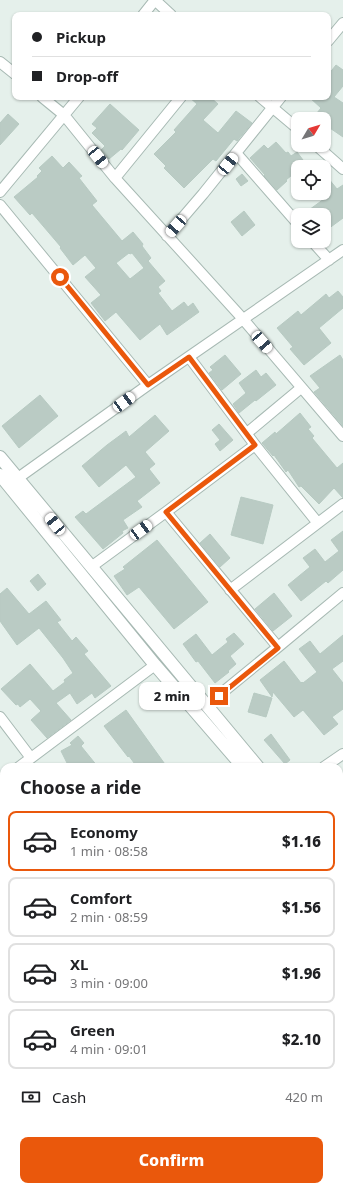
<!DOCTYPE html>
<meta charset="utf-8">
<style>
body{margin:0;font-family:"Noto Sans",sans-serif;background:#f2f2f2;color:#202124;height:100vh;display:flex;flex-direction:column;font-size:15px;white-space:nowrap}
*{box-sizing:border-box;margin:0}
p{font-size:13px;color:#757577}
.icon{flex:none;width:22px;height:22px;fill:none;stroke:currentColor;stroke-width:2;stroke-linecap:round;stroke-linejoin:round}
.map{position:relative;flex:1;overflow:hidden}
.sheet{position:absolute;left:0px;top:763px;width:343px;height:428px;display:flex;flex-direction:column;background:#fff;border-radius:12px 12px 0 0;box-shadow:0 1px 3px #0004}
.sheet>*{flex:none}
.top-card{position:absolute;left:12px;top:12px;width:319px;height:88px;border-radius:8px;box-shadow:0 1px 3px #0004;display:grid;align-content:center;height:88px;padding:0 20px;background:#fff}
.needle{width:26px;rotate:52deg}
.controls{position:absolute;left:291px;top:112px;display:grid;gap:8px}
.controls a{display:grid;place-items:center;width:40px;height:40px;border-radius:8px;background:#fff;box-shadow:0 1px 3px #0004;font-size:20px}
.end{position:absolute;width:18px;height:18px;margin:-9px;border:5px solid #ea580c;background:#fff;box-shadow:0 0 0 2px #fff}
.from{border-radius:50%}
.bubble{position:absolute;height:28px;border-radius:8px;background:#fff;box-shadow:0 1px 3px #0004;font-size:13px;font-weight:800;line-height:28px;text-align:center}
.car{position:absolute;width:12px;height:24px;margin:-12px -6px;border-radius:5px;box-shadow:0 0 3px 1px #0007;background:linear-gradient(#fff 24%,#345 0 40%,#fff 0 76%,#345 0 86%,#fff 0)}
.top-card b{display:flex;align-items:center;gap:14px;height:38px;font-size:15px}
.top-card b+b{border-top:1px solid #e0e0e0}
.top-card i{width:10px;height:10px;background:#202124}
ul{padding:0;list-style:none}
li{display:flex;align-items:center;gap:12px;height:60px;margin:0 8px 6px;padding:0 12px;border:2px solid #e0e0e0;border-radius:8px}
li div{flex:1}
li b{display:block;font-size:15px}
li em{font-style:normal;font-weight:800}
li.active{border-color:#ea580c}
li>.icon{width:36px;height:36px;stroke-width:1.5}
h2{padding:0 20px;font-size:18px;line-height:48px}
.pay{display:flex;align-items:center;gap:10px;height:44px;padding:0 20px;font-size:15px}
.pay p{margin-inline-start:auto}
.primary-button{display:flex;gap:8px;margin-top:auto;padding:8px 20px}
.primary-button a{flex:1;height:46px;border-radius:8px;background:#ea580c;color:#fff;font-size:16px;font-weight:800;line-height:46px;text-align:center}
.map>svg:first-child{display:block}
.green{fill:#bde2c7}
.building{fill:#bacbc4;stroke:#b7cac2;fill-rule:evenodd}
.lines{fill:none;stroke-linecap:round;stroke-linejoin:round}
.minor-casing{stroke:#a7b9b3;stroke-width:12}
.tertiary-casing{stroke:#a7b9b3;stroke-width:14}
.minor{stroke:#fff;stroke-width:10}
.tertiary{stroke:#fff;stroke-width:12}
.route{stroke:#ea580c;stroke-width:5}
</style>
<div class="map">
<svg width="343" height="1191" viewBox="0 0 343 1191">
<rect width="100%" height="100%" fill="#e5f0eb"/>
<path class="green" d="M96 1187H273L274 1188 270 1191H91Z"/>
<path class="building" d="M336 65 343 70V86L334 97 343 103V137L324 124V119H312L321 108 309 97H328V75Z
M189 97H210L218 104 203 120 218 133 236 111 252 123 237 141 234 139 216 161 213 159 184 188 164 168 166 166 154 154 176 132 174 130 197 104Z
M110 104 139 130 122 150 121 149 109 159 101 150 105 146 92 133 97 128 92 124Z
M8 114 19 124 0 145V123Z
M276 142 286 153 288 152 291 156 297 152 306 164 302 167H298V170L286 180 287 181 277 190 264 176 265 175 250 158 264 145 268 149Z
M52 156 63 168 69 162 82 176 79 178 97 201 92 205 122 241 133 232 143 244 142 246 151 258 148 261 165 281 158 287 161 291 158 293 172 311 184 302 188 307 193 303 199 312 167 335 160 324 140 340 116 312 105 321 91 303 101 295 85 277 96 268 85 255 73 265 60 248 61 247 32 213 30 215 14 197 38 177 37 176 42 171 39 168ZM129 253 130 254 132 253 144 268 130 279 116 263Z
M324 173 337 189 343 185V218L324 232V215H302L324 199Z
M242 174 248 181 241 186 236 179Z
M244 211 255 225 242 236 231 222Z
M338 291 343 297V308L319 328 331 343 304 365 290 349 293 347 277 328 298 311 301 315 326 294 329 298Z
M225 355 241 374 222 390 209 373 213 370 210 367Z
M340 355 343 360V426L314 392 320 388 310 376Z
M256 370 261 377 266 373 276 385 256 401 255 400 239 413 233 404 246 393 239 383Z
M40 395 58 416 19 448 2 426Z
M300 413 311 427 308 429 314 436 312 438 337 468 343 463V498L334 488 319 504 301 486 299 487 288 470 286 472 274 455 273 456 262 443 275 432 276 434Z
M155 415 169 431 145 452 155 464 149 469 160 483 137 501 142 507 123 520 128 528 122 531 123 533 103 549 75 517 83 511 86 514 136 477 126 465 99 487 82 466 107 445 126 431 129 437Z
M219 424 233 440 220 451 215 444 220 440 212 430Z
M241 497 273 505 263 544 231 535Z
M343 531V570L328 583 326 581 301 601 288 585 310 567 303 558 315 549 325 562 339 551 331 540Z
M210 534 230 558 220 567 200 543Z
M157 540 208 602 174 629 139 587 127 595 114 576 125 569 123 567Z
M38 574 46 584 38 591 30 581Z
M7 588 29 614 46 601 61 620 57 622 72 641 76 637 88 651 84 654 111 686 95 698 92 693 77 704 70 693 56 703 71 720 47 738 31 720 41 711 30 699 20 707 18 704 16 705 1 689 30 664 53 691 65 682 64 680 73 673 63 658 39 628 17 645 0 621V594Z
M274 593 292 616 273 631 255 609Z
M234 633 244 644 230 656 236 664 228 671 229 672 215 683 198 661 196 662 183 644 196 634 212 655 228 642 226 639Z
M343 635V661L332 669 343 683V709L332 717 338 724 324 735 303 710 294 717 273 692 272 697 260 680 284 661 301 683 302 682 303 683 317 672 299 649 310 641 320 654Z
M254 693 272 698 266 717 248 712Z
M126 710 167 767H137L129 756 128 757 104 726Z
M271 734 290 760 285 764 264 740Z
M78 736 84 743 81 746 98 767H69L61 751 72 745 70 743Z"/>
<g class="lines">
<defs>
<path id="minor" d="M155 0 171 15
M143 15 155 0
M328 41 343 23
M0 62 15 74
M42 97 64 115 115 178 243 319 343 436
M260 97 298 129
M316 145 343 169
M236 153 298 224
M115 178 181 97
M0 192 79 97
M0 205 148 385
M167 236 203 194 281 97
M312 241 329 260
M189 357 255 445 317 522
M247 433 301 388
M18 478 148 385 343 250
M166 512 278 647
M91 567 166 512 255 445
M230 590 343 504
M207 705 278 647 343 593
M0 717 31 758
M19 767 155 665
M324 767 343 754
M0 782 4 779
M0 868 4 873
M339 1047 343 1052
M0 1117 4 1122
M58 1187 61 1191"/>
<path id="tertiary" d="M0 457 258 767
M0 475 155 665 243 767
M339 866 343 871
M339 884 343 889
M0 951 4 948
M0 964 4 961
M339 1149 343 1146
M339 1163 343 1159
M287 1191 292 1187
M304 1191 309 1187"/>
</defs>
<use href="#minor" class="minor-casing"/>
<use href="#tertiary" class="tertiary-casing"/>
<use href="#minor" class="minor"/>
<use href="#tertiary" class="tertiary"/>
</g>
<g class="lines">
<path class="route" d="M60 277 148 385 189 357 255 445 166 512 278 648 219 696"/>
</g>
</svg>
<div class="controls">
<a><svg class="needle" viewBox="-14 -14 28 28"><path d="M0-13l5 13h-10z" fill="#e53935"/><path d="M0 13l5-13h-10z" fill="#757577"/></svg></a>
<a><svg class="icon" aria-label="locate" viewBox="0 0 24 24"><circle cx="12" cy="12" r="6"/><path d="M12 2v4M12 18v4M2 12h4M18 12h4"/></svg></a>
<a><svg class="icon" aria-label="layers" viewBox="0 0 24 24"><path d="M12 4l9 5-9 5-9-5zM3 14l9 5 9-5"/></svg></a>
</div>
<i class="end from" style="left:60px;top:277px"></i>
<i class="end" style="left:219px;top:696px"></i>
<div class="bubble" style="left:139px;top:682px;width:66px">2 min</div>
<i class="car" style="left:98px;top:157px;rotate:141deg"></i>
<i class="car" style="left:228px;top:164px;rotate:39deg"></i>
<i class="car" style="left:176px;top:226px;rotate:221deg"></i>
<i class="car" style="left:262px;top:342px;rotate:139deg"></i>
<i class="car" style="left:124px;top:402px;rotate:54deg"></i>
<i class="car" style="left:55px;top:524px;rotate:321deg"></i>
<i class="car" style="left:141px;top:530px;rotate:54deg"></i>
<div class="top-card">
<b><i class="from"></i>Pickup</b>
<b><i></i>Drop-off</b>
</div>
<section class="sheet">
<h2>Choose a ride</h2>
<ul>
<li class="active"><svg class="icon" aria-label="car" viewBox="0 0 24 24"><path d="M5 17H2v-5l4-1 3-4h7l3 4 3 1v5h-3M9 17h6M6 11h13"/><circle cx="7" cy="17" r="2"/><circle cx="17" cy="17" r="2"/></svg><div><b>Economy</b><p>1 min · 08:58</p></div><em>$1.16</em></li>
<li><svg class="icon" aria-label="car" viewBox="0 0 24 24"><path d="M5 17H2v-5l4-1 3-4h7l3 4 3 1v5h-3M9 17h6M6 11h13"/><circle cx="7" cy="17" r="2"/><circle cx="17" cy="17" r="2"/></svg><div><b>Comfort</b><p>2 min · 08:59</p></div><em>$1.56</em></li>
<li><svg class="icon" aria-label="car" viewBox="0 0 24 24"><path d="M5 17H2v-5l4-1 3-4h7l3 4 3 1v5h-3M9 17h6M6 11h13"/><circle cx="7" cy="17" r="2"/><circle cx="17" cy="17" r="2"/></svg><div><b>XL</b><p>3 min · 09:00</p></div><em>$1.96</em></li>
<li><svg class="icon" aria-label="car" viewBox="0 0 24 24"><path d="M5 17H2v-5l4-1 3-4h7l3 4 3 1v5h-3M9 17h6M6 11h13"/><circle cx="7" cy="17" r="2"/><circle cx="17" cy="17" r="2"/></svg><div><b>Green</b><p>4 min · 09:01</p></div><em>$2.10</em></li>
</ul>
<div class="pay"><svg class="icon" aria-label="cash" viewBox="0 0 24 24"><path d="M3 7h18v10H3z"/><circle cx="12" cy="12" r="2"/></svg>Cash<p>420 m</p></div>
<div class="primary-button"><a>Confirm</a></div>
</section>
</div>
